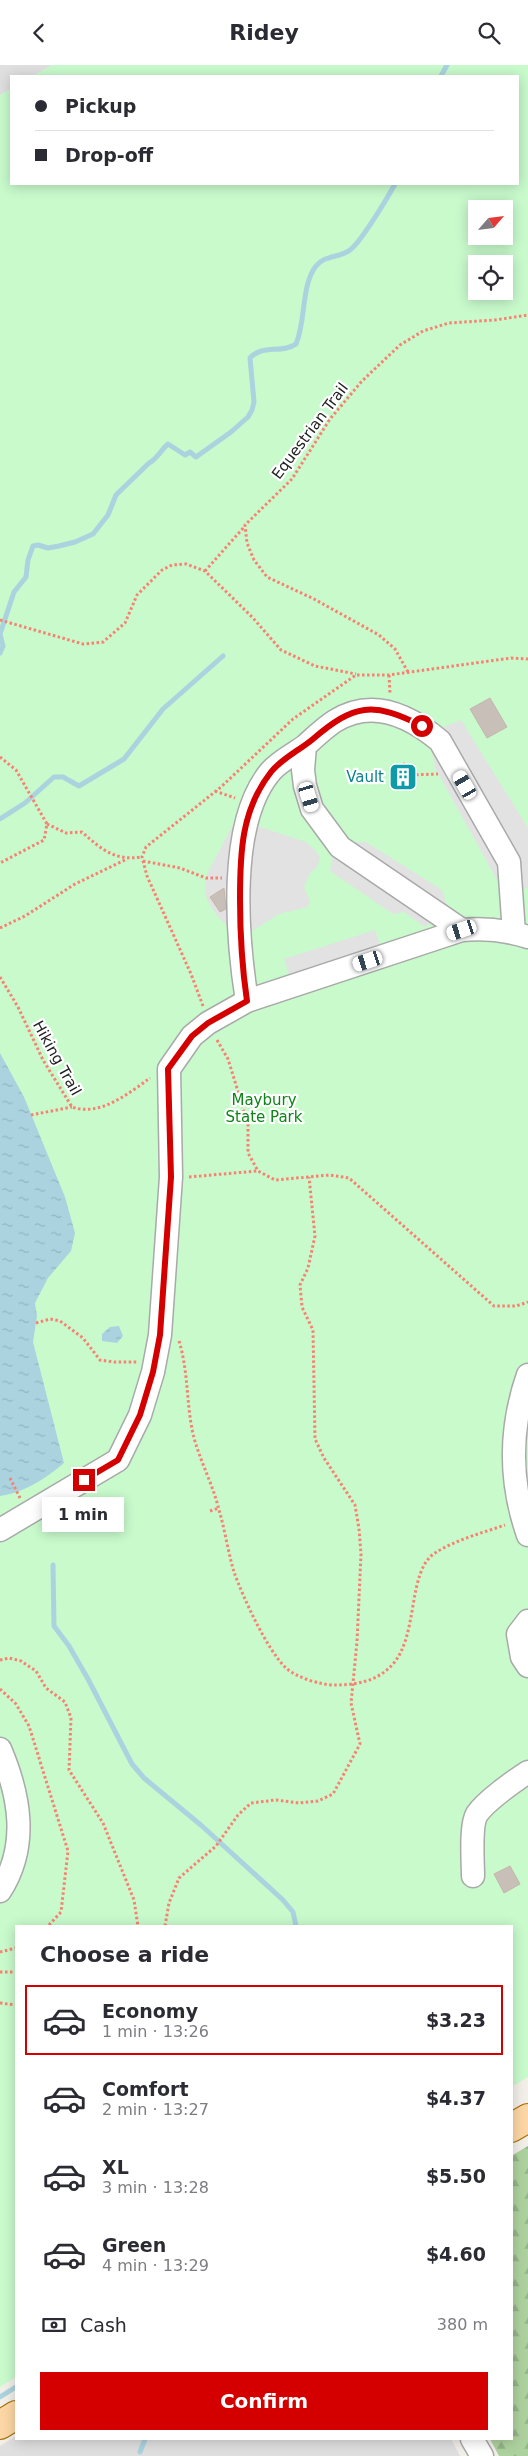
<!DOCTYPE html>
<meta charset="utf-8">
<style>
body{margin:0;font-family:"DejaVu Sans",sans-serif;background:#f7f7f7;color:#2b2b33;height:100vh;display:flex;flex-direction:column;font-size:19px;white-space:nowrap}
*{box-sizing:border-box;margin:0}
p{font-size:16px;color:#7c7c81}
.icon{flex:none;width:28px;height:28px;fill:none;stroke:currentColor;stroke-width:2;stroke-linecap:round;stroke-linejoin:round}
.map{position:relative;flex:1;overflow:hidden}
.side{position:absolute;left:15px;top:1860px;width:498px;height:515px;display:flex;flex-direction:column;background:#fff;border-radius:0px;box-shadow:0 2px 12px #0003}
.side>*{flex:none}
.hud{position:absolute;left:10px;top:10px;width:509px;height:110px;border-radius:0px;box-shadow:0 2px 12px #0003;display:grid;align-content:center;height:110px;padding:0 25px;background:#fff}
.needle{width:32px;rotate:62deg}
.buttons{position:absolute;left:468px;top:135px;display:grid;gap:10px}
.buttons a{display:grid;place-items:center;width:45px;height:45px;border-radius:0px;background:#fff;box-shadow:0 2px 12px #0003;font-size:25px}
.end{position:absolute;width:22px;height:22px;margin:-11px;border:6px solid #d40000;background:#fff;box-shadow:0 0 0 2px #fff}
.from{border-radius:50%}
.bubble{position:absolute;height:35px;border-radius:0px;background:#fff;box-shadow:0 2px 12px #0003;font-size:16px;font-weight:700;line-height:35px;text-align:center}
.car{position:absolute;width:15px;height:30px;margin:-15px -8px;border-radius:6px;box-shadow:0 0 4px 1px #0007;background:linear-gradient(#fff 24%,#345 0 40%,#fff 0 76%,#345 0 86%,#fff 0)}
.hud b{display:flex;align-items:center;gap:18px;height:48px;font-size:19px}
.hud b+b{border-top:1px solid #e1e1e2}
.hud i{width:12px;height:12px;background:#2b2b33}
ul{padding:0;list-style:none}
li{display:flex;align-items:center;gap:15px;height:70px;margin:0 10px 8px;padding:0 15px;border:2px solid transparent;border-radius:0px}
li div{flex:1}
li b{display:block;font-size:19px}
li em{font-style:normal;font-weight:700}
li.current{border-color:#d40000}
li>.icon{width:45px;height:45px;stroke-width:1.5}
h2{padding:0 25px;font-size:22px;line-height:60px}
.pay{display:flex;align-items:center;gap:12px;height:55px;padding:0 25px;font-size:19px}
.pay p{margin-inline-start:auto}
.button{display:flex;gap:10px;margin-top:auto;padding:10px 25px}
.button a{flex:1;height:58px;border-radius:0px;background:#d40000;color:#fff;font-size:20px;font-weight:700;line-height:58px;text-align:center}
header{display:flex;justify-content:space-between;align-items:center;height:65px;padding:0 25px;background:#fff;font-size:22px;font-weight:700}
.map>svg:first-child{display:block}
.residential{fill:#e0dfdf}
.forest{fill:url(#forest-firs)}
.park{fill:#c8facc;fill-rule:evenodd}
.parking{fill:#e2e2e2}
.water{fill:url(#water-ripples)}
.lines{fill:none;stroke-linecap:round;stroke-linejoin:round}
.stream{stroke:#aad3df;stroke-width:5}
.building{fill:#c7bfb8;stroke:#c4b6ab}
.minor-casing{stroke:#a9a9a9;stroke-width:25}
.major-casing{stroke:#a06b00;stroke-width:30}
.path{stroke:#fa8072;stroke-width:3;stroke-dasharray:2.5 2.5;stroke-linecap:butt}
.minor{stroke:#fff;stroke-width:22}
.major{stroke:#fcd6a4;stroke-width:28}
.route{stroke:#d40000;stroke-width:6}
.labels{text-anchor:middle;stroke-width:4.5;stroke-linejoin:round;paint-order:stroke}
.street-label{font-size:15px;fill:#222;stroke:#fff}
.culture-label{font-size:15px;fill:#0d838f;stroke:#fff;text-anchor:end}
.park-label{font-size:15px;fill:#0c8416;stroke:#fff}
</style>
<header><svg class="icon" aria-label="back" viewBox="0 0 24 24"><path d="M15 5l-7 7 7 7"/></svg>Ridey<svg class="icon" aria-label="search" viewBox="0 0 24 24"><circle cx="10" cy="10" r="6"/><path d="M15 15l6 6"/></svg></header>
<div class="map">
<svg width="528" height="2391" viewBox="0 0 528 2391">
<defs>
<pattern id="forest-firs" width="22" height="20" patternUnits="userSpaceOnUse" patternTransform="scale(1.25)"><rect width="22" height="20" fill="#add19e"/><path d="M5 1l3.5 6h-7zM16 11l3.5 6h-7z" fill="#95b388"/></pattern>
<pattern id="water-ripples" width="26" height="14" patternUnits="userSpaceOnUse" patternTransform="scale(1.25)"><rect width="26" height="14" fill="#aad3df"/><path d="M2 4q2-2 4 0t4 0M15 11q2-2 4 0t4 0" fill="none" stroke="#92b5bf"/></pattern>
</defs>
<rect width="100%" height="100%" fill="#f2efe9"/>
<path class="residential" d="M0 0H52L33 11H11V24L0 30Z
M16 2371V2374H451L460 2391H0V2381Z"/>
<path class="forest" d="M528 2081V2391H499L490 2374H511V2091Z"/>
<path class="park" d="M52 0H528V2012L511 2022V1861H16V2312L0 2322V30L11 24V119H518V11H33ZM476 144H504V171H476ZM476 199H504V226H476Z"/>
<path class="parking" d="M461 655 528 763V823L501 822 435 703 431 682 436 665Z
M236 754 306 777 317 787 320 793 317 802 310 808 304 822 310 836 308 842 279 849 247 869 233 866 217 851 207 835 205 822 207 809Z
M348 777H366L442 825 448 844 425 862 404 847 393 849 330 806 333 791Z
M375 865 387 899 295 928 284 894Z"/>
<path class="water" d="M0 988 24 1032 65 1132 75 1168 71 1186 48 1213 35 1238 37 1251 33 1277 64 1398C47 1413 23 1428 0 1431Z
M119 1261 123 1271 117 1278 102 1276V1269L110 1262Z"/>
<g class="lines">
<path class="stream" d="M441 11 447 0
M0 588 3 581 0 569 14 527 26 512 28 495 33 481 38 480 48 483 59 481 75 477 93 469 108 450 116 430 149 398C156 395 162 384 168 379L185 390 190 387 196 392 231 367 248 352 252 345 254 337 250 293C262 279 282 289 296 279 306 256 301 220 316 201 324 190 340 193 350 185 361 177 388 132 395 119
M0 754 25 738 54 712H63L79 721 124 694 163 644 223 591
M53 1500 54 1561 69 1581 88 1614 132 1699 144 1713 202 1761 283 1835 293 1847 296 1861
M0 2332 16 2322
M140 2387 145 2374"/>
</g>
<path class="building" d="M490 633 507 662 487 673 470 644Z
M224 823 226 844 220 847 210 832Z
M510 1801 520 1819 504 1828 494 1809Z"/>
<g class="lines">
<defs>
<path id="minor" d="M462 865 340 782 312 744 305 721 303 705 305 681C314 673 324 663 335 656 372 633 409 650 440 676L509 797 514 868
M247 936C237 873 227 757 271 706 280 696 294 689 305 681
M528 1310C509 1364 509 1416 528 1470
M0 1465 118 1395 140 1350 153 1307 160 1270 171 1112 169 1004 192 971 208 958 247 936 462 865C485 863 506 865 528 872
M528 1556 518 1569 522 1592 528 1601
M0 1684C20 1731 29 1781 0 1826
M473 1811C473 1798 470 1760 477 1749 486 1736 514 1716 528 1707
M472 2374 482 2391"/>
<path id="major" d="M511 2063 528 2053
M0 2360 16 2350"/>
</defs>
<use href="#minor" class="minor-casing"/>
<use href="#major" class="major-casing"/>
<path class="path" d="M205 506 245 461
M0 555 83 579 103 577 125 558 137 530 162 505 172 500 186 499 205 506 253 553 281 585 315 601 356 609
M408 607 395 584 379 570 314 534 267 512 254 495 247 478 245 460 292 414 330 354 362 316 400 280 423 266 449 258 495 255 528 250
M389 610 390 629
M0 692 16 705 47 759 44 775 0 798
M403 698 410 710 438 709
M215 726 235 733
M47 759 66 768 82 767C102 785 115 796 142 792
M143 796 180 803 206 813H222
M0 863 25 851 75 819 127 794
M0 912 18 942 43 995 72 1042C100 1052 129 1028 150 1013
M203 941 191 909 147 811 142 792 146 782 221 722 293 654 356 610H389L511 593 528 594
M217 975 228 994 248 1059V1088L258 1106 275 1115 330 1110 349 1113 494 1241H516L528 1237
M31 1050 72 1042
M189 1112 257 1106
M36 1258 50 1254 60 1256 83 1273 100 1295 114 1297H138
M179 1276C189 1308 186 1342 194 1373 201 1398 213 1420 219 1445 225 1465 228 1487 234 1507 243 1532 267 1585 286 1603 297 1613 321 1620 335 1620 357 1620 378 1616 393 1599 419 1569 407 1506 435 1488 455 1475 482 1468 505 1460
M10 1413 20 1433
M210 1446 219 1443
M0 1595 9 1593 21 1596 36 1606 46 1623 65 1637 71 1653 69 1705 103 1758 134 1835 138 1861
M0 1624 16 1639 29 1661 68 1786 61 1847 48 1861
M165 1861 169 1838 179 1813 216 1781 238 1750 251 1738 276 1735 299 1738 318 1736 333 1729 360 1679 351 1638 357 1577 361 1489 359 1464 355 1440 324 1393 315 1374 313 1265 302 1242 300 1220 308 1203 315 1171 309 1112
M0 1887 16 1883
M0 1907H16
M0 1938 16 1940"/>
<use href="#minor" class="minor"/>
<use href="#major" class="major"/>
</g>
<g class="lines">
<path class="route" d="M84 1415 118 1395 140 1350 153 1307 160 1270 171 1112 168 1004 192 971 208 958 247 936C242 902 240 869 240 834 240 789 241 745 271 707 281 694 300 685 313 674 354 639 373 636 422 661"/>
</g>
<defs>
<symbol id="building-square" viewBox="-11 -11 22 22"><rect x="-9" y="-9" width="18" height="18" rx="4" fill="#0f9aa8" stroke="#fff"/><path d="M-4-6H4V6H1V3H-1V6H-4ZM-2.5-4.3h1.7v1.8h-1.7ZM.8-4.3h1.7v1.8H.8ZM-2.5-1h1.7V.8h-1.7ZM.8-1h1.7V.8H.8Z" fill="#fff"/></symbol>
</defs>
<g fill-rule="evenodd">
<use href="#building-square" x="387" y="696" width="32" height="32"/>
</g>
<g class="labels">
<g class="street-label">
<text transform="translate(310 366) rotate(-53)" y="5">Equestrian Trail</text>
<text transform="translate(57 993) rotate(61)" y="5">Hiking Trail</text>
</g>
<g class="culture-label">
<text x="384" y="717">Vault</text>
</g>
<g class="park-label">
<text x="264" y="1040">Maybury<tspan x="264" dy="17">State Park</tspan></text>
</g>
</g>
</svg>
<div class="buttons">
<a><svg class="needle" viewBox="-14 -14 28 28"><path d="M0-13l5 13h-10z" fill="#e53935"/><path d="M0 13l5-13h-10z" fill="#7c7c81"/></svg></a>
<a><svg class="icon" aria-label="locate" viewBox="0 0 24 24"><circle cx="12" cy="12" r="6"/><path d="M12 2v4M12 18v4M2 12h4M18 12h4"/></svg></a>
</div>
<i class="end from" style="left:422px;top:661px"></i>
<i class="end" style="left:84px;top:1415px"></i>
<div class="bubble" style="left:42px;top:1432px;width:82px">1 min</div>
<i class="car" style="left:465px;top:720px;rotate:330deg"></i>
<i class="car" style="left:309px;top:732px;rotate:163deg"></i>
<i class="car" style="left:462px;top:865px;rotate:252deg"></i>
<i class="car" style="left:368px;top:896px;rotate:252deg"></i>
<div class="hud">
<b><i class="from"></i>Pickup</b>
<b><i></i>Drop-off</b>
</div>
<section class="side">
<h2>Choose a ride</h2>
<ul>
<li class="current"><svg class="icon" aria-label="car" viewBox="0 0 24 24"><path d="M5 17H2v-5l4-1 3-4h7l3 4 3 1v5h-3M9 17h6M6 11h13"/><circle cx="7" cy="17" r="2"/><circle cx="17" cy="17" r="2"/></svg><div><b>Economy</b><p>1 min · 13:26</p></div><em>$3.23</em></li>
<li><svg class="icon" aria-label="car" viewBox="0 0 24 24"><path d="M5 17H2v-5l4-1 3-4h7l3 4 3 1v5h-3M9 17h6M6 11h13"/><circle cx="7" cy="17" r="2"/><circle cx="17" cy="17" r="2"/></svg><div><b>Comfort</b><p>2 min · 13:27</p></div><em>$4.37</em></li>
<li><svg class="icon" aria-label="car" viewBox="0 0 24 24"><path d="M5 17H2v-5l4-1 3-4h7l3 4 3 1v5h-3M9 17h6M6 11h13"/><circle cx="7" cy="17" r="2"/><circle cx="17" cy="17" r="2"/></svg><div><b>XL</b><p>3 min · 13:28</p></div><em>$5.50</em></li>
<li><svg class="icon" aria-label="car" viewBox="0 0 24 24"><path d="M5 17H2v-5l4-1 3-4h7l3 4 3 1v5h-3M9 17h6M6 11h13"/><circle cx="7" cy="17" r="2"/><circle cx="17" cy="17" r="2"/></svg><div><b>Green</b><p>4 min · 13:29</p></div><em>$4.60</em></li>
</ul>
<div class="pay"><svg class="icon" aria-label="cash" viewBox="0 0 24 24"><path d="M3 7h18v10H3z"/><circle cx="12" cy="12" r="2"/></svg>Cash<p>380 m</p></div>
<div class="button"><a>Confirm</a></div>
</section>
</div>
